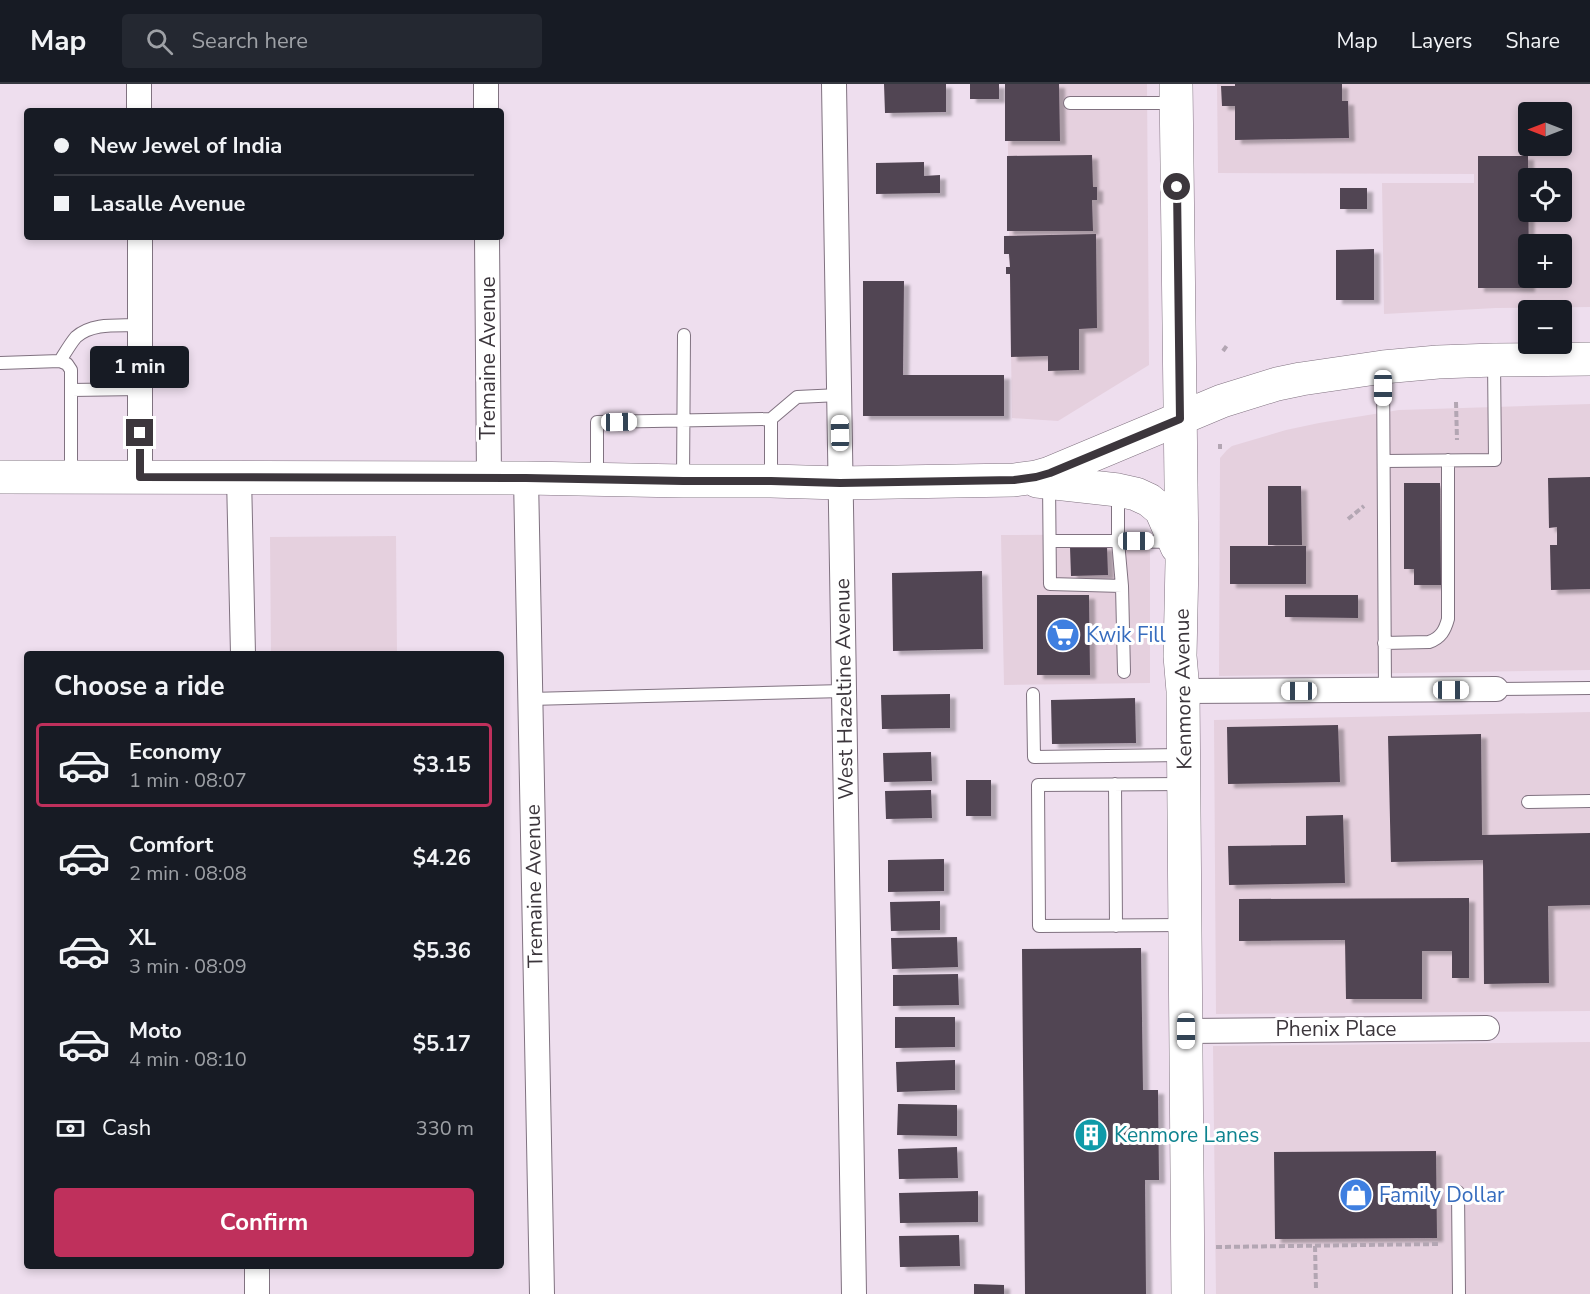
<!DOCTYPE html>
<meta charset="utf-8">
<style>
body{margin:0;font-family:"Nunito Sans",sans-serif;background:#242831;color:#f1f3f6;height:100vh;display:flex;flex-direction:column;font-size:22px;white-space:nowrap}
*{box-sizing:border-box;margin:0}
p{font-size:20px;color:#9ea1a6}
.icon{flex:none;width:33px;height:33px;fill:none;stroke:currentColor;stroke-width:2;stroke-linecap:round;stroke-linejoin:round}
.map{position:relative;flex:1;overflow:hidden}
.drawer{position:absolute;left:24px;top:567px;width:480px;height:618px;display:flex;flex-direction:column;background:#171b24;border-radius:6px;box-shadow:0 3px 9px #0003}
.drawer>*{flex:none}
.banner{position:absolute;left:24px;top:24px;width:480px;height:132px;border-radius:6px;box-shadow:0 3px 9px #0003;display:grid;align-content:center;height:132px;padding:0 30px;background:#171b24}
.needle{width:39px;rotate:270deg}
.buttons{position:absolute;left:1518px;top:18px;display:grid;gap:12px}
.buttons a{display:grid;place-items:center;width:54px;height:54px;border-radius:6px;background:#171b24;box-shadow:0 3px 9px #0003;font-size:30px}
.end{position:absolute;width:27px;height:27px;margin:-14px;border:8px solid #3c363c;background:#fff;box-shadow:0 0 0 3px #fff}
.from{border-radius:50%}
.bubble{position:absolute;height:42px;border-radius:6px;background:#171b24;box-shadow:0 3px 9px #0003;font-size:20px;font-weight:700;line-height:42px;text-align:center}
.car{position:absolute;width:18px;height:36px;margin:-18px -9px;border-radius:8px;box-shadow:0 0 4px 2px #0007;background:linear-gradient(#fff 24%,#345 0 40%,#fff 0 76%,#345 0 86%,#fff 0)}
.banner b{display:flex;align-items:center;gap:21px;height:57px;font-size:22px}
.banner b+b{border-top:2px solid #363941}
.banner i{width:15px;height:15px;background:#f1f3f6}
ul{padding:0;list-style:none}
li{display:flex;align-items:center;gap:18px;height:84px;margin:0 12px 9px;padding:0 18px;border:3px solid transparent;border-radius:6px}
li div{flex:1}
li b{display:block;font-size:22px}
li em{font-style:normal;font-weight:700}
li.on{border-color:#bf305c}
li>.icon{width:54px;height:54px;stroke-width:1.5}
h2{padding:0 30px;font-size:27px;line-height:72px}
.pay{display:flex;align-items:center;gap:15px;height:66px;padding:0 30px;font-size:22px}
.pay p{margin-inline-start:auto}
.action{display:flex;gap:12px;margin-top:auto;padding:12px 30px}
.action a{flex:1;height:69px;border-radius:6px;background:#bf305c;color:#fff;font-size:24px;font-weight:700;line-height:69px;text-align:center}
header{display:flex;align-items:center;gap:36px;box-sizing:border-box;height:84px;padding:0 30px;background:#171b24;border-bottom:2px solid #363941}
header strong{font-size:28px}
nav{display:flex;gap:33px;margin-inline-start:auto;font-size:21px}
.search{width:420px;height:54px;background:#242831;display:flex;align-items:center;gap:15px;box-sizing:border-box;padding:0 21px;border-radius:6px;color:#9ea1a6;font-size:22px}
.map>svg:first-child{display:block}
.commercial{fill:#e5d0de;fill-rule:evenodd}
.building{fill:#514452;filter:url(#shadow)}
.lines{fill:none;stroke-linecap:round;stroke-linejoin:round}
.lane-casing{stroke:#807280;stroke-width:14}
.street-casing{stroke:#807280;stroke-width:26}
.secondary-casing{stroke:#807280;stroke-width:34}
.path{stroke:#b3a6b3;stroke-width:4;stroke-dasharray:6 3;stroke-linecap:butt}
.lane{stroke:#fff;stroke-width:12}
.street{stroke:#fff;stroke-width:24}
.secondary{stroke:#fff;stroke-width:33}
.route{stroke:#3c363c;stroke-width:8}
.labels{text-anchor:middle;stroke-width:6;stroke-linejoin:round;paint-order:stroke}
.street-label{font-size:21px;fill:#3c363c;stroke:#fff}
.shop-label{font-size:21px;fill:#366cbe;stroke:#fff;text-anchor:start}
.culture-label{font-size:21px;fill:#0d838f;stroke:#fff;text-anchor:start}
</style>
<header>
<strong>Map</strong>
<div class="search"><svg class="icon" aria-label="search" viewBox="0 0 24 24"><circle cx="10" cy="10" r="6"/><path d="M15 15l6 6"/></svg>Search here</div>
<nav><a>Map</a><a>Layers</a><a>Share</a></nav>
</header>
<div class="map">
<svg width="1590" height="1210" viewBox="0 0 1590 1210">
<defs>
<filter id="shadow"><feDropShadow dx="6" dy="4" stdDeviation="1.5" flood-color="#0004"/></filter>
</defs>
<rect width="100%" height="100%" fill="#eedeee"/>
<path class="commercial" d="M1007 0H1147L1149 281 1058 337 1012 334Z
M1217 0H1590V223L1496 224 1384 230 1382 99H1474V90L1218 89ZM1528 28H1562V62H1528ZM1528 94H1562V128H1528ZM1528 160H1562V194H1528Z
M1590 320V586L1219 592 1220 374 1227 366 1232 362 1286 346 1319 339 1399 326Z
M1150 450V599L1004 601 1001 451Z
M396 452 397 570H271L270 453Z
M1590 628V927L1216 930 1214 636Z
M1590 958V1210H1216L1213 962Z"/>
<path class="building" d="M884 0H946V28L885 29Z
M970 0H999V15H970Z
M1005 0H1059L1060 57H1005Z
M1235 0H1342V17H1348L1349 54 1235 56V22H1222L1221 2H1235Z
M1092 71 1093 103H1097V116H1092L1093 147H1007V72Z
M1478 72H1528L1529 204H1478Z
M924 78V92L940 91V109L876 110V79Z
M1340 104H1367V125H1340Z
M1096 150 1097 244 1079 245V286L1048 287V272L1011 273 1010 190H1006V183H1010L1009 170H1004V152Z
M1374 165V216H1336V166Z
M863 197H904L903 291H1004V332H863Z
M1590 393V505L1551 506 1550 461H1557V443L1549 444 1548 394Z
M1404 399H1440L1441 501H1414V485H1404Z
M1268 402H1301L1302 461H1268Z
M1107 462 1108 491 1071 492 1070 463Z
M1230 462H1306V500H1230Z
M982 487 983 565 893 567 892 489Z
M1037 511H1089L1090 591H1037Z
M1285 511H1358V534L1285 533Z
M950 610V644L882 645 881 611Z
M1135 614 1136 659 1052 660 1051 616Z
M1338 641 1340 698 1228 700 1227 643Z
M1481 650 1482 751 1590 749V821L1548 822 1549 899 1484 900 1483 776 1391 778 1388 652Z
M931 668 932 697 884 698 883 669Z
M966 696H991V732H966Z
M931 706 932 734 886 735 885 707Z
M1343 731 1345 799 1229 801 1228 762 1306 761V732Z
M944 775V807L888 808V776Z
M1469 814V894H1452V867H1422V915H1346L1345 856 1239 857V815Z
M940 817V846L891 847 890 818Z
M957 853 958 883 892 885 891 854Z
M1141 864 1143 1006H1158L1159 1096H1145L1146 1210H1025L1022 865Z
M958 890 959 921 893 922V891Z
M895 933H955V963L895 964Z
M955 976V1006L897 1008 896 978Z
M898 1020 957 1021V1052L897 1051Z
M957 1063 958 1094 899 1095 898 1065Z
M1436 1067 1437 1154 1275 1155 1274 1068Z
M978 1107V1138L900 1139 899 1109Z
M959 1151 960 1182 900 1183 899 1152Z
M974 1200 1004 1201V1210H974Z"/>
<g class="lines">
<defs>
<path id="lane" d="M1070 19H1175
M60 277C65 269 70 260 76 253 93 238 119 242 140 241
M0 279 60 277 67 280 71 286V392
M1383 283 1385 606
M71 306 140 305
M771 335V397
M1384 377 1495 376 1494 277
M597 394V338L771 335 797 313 839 311
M683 396 684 251
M1049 399 1050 500 1122 502
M1118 408V457L1172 458
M1050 457H1118L1122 502 1124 588
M1384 559 1429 558C1441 554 1445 546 1448 535V376
M1496 605 1590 604
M1033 610 1034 673 1182 671
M530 615 844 607
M1115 700 1116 842
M1183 700 1038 701 1039 842 1183 841
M1528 718 1590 717
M1458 1108 1459 1210"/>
<path id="street" d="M139 0V27
M486 0V27
M834 0 854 1210
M140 153V393
M487 153 489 394
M239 393 243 570
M526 394 542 1210
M1183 607 1496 605
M1186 947 1487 944
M257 1182V1210"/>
<path id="secondary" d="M1176 0 1182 478 1180 572 1183 607 1188 1210
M0 393 526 394 683 397H771L840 399 1014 396 1036 393 1050 389 1222 317 1277 300 1301 295 1383 283 1438 278 1494 276 1590 275
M1037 397 1118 406 1136 410 1149 416 1161 426 1177 463"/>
</defs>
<use href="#lane" class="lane-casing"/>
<use href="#street" class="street-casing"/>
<use href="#secondary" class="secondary-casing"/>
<path class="path" d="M1223 267 1228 260
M1456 318 1457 356
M1220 360V365
M1348 435 1364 422
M1315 1162 1316 1205
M1216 1163 1439 1160"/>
<use href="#lane" class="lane"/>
<use href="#street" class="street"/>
<use href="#secondary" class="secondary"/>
</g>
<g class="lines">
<path class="route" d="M140 349V393L526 394 683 397H771L840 399 1014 396 1036 393 1050 389 1180 335 1177 103"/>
</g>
<defs>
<symbol id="supermarket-disc" viewBox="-11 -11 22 22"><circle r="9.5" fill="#3f7fe0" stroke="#fff"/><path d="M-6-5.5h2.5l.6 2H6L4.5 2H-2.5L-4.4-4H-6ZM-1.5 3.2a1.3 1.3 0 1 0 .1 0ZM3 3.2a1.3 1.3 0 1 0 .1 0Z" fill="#fff"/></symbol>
<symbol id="building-disc" viewBox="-11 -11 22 22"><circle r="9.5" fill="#0f9aa8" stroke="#fff"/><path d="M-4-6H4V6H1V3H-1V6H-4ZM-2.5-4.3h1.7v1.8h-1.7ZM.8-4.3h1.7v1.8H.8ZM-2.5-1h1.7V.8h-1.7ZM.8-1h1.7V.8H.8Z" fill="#fff"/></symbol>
<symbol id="shop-disc" viewBox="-11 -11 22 22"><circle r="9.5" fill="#3f7fe0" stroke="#fff"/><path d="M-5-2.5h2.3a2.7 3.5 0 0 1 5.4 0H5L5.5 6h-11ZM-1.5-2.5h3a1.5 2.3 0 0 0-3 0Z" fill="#fff"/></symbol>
</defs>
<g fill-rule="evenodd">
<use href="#supermarket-disc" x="1044" y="532" width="38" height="38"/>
<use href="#building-disc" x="1072" y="1032" width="38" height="38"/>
<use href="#shop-disc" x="1337" y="1092" width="38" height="38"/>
</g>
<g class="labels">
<g class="street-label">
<text transform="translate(488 274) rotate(-90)" y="7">Tremaine Avenue</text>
<text transform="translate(844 605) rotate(-91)" y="7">West Hazeltine Avenue</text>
<text transform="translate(1183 605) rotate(-91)" y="7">Kenmore Avenue</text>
<text transform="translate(534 802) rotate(-91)" y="7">Tremaine Avenue</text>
<text x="1336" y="952">Phenix Place</text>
</g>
<g class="shop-label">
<text x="1086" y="558">Kwik Fill</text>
<text x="1379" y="1118">Family Dollar</text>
</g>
<g class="culture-label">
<text x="1114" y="1058">Kenmore Lanes</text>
</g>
</g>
</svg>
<div class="buttons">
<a><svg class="needle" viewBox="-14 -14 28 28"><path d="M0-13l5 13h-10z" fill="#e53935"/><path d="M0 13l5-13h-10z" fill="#9ea1a6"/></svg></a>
<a><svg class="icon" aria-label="locate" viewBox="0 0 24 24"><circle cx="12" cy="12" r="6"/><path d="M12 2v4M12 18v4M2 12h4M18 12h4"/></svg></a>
<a>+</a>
<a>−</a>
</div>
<i class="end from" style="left:1177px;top:103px"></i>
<i class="end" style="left:140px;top:349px"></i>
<div class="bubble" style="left:90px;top:262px;width:99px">1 min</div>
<i class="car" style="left:1383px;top:304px;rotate:180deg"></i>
<i class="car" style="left:619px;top:338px;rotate:89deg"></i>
<i class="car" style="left:840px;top:349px;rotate:359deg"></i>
<i class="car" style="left:1136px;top:457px;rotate:90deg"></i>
<i class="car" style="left:1451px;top:606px;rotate:90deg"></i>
<i class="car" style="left:1299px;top:607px;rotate:270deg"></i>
<i class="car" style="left:1186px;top:947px;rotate:180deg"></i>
<div class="banner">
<b><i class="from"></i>New Jewel of India</b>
<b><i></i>Lasalle Avenue</b>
</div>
<section class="drawer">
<h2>Choose a ride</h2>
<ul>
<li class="on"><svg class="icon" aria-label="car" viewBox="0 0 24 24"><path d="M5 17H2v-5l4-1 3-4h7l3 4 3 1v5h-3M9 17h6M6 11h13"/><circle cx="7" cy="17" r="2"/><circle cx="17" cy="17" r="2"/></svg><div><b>Economy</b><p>1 min · 08:07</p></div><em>$3.15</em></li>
<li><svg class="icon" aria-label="car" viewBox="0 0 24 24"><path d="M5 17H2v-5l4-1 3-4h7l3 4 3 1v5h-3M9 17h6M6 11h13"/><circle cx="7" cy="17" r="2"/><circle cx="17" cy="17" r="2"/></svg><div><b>Comfort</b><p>2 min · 08:08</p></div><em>$4.26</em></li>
<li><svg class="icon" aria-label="car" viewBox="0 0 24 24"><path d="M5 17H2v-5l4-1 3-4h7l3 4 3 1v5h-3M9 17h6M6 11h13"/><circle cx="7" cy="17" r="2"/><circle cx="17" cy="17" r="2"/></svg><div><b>XL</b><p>3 min · 08:09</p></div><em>$5.36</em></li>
<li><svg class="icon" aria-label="car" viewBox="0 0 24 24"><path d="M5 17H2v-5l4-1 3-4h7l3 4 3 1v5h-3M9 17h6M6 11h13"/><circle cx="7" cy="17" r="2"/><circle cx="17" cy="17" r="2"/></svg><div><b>Moto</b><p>4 min · 08:10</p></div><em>$5.17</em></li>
</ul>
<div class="pay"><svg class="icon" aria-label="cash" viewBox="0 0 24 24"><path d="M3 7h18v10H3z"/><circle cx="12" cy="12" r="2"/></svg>Cash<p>330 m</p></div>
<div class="action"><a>Confirm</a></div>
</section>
</div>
